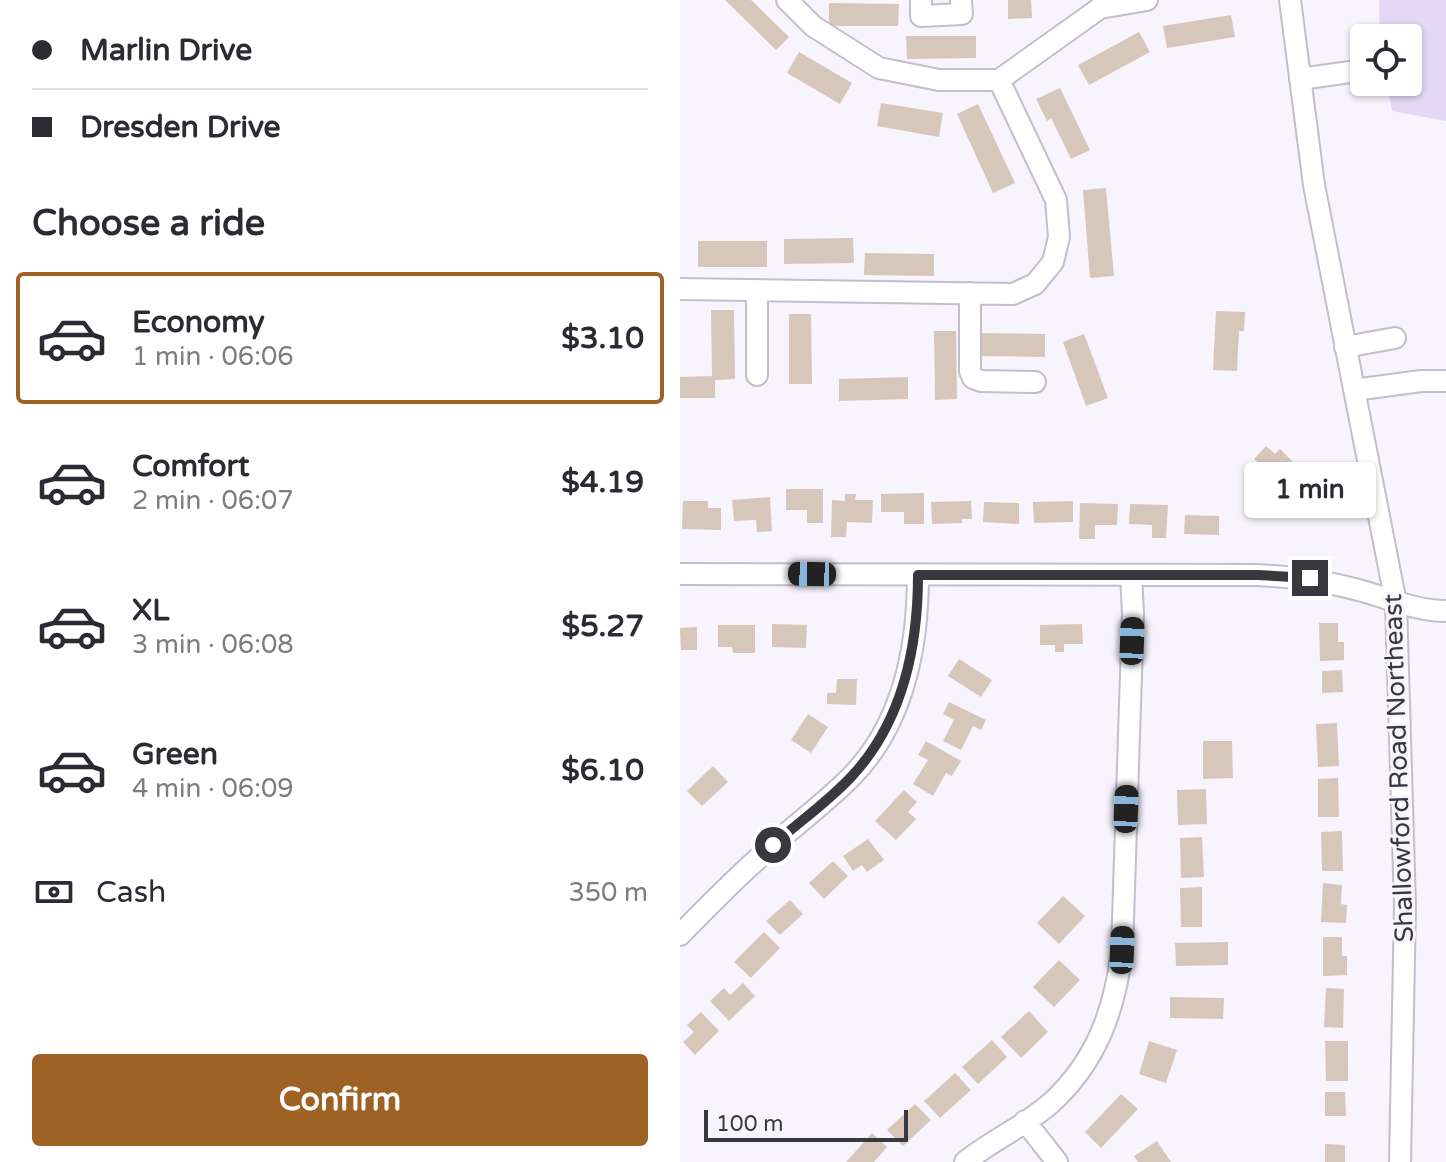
<!DOCTYPE html>
<meta charset="utf-8">
<style>
body{margin:0;font-family:"Varela Round",sans-serif;background:#f7f7f7;color:#2b2b33;height:100vh;display:flex;flex-direction:column;font-size:30px;white-space:nowrap}
*{box-sizing:border-box;margin:0}
p{font-size:26px;color:#7c7c81}
.icon{flex:none;width:44px;height:44px;fill:none;stroke:currentColor;stroke-width:2;stroke-linecap:round;stroke-linejoin:round}
.map{position:relative;flex:1;overflow:hidden}
.details{display:flex;flex-direction:column;background:#fff;width:680px}
.details>*{flex:none}
.top-card{display:grid;align-content:center;height:176px;padding:0 32px;background:#fff}
.buttons{position:absolute;left:670px;top:24px;display:grid;gap:16px}
.buttons a{display:grid;place-items:center;width:72px;height:72px;border-radius:8px;background:#fff;box-shadow:0 2px 6px #0004;font-size:40px}
.scale{position:absolute;left:24px;bottom:20px;width:204px;box-sizing:border-box;padding-left:8px;border:4px solid #3a383f;border-top:0;font-size:22px;line-height:28px;white-space:nowrap;color:#3a383f;-webkit-text-stroke:6px #f7f4fe;paint-order:stroke}
.end{position:absolute;width:36px;height:36px;margin:-18px;border:10px solid #3a383f;background:#fff;box-shadow:0 0 0 4px #fff}
.from{border-radius:50%}
.bubble{position:absolute;height:56px;border-radius:8px;background:#fff;box-shadow:0 2px 6px #0004;font-size:26px;font-weight:700;line-height:56px;text-align:center}
.car{position:absolute;width:24px;height:48px;margin:-24px -12px;border-radius:10px;box-shadow:0 0 6px 2px #0007;background:linear-gradient(#222 24%,#8ab4d8 0 40%,#222 0 76%,#8ab4d8 0 86%,#222 0)}
.top-card b{display:flex;align-items:center;gap:28px;height:76px;font-size:30px}
.top-card b+b{border-top:2px solid #e1e1e2}
.top-card i{width:20px;height:20px;background:#2b2b33}
ul{padding:0;list-style:none}
li{display:flex;align-items:center;gap:24px;height:132px;margin:0 16px 12px;padding:0 16px;border:4px solid transparent;border-radius:8px}
li div{flex:1}
li b{display:block;font-size:30px}
li em{font-style:normal;font-weight:700}
li.selected{border-color:#9e6224}
li>.icon{width:72px;height:72px;stroke-width:1.5}
h2{padding:0 32px;font-size:36px;line-height:96px}
.pay{display:flex;align-items:center;gap:20px;height:88px;padding:0 32px;font-size:30px}
.pay p{margin-inline-start:auto}
.action{display:flex;gap:16px;margin-top:auto;padding:16px 32px}
.action a{flex:1;height:92px;border-radius:8px;background:#9e6224;color:#fff;font-size:32px;font-weight:700;line-height:92px;text-align:center}
main{display:flex;flex:1;min-height:0}
.map>svg:first-child{display:block}
.green{fill:#e3d9f5}
.building{fill:#d7c7bb}
.lines{fill:none;stroke-linecap:round;stroke-linejoin:round}
.minor-casing{stroke:#c3bdce;stroke-width:24}
.minor{stroke:#fff;stroke-width:20}
.route{stroke:#3a383f;stroke-width:10}
.labels{text-anchor:middle;stroke-width:6;stroke-linejoin:round;paint-order:stroke}
.street-label{font-size:26px;fill:#3a383f;stroke:#f7f4fe}
</style>
<main>
<section class="details">
<div class="top-card">
<b><i class="from"></i>Marlin Drive</b>
<b><i></i>Dresden Drive</b>
</div>
<h2>Choose a ride</h2>
<ul>
<li class="selected"><svg class="icon" aria-label="car" viewBox="0 0 24 24"><path d="M5 17H2v-5l4-1 3-4h7l3 4 3 1v5h-3M9 17h6M6 11h13"/><circle cx="7" cy="17" r="2"/><circle cx="17" cy="17" r="2"/></svg><div><b>Economy</b><p>1 min · 06:06</p></div><em>$3.10</em></li>
<li><svg class="icon" aria-label="car" viewBox="0 0 24 24"><path d="M5 17H2v-5l4-1 3-4h7l3 4 3 1v5h-3M9 17h6M6 11h13"/><circle cx="7" cy="17" r="2"/><circle cx="17" cy="17" r="2"/></svg><div><b>Comfort</b><p>2 min · 06:07</p></div><em>$4.19</em></li>
<li><svg class="icon" aria-label="car" viewBox="0 0 24 24"><path d="M5 17H2v-5l4-1 3-4h7l3 4 3 1v5h-3M9 17h6M6 11h13"/><circle cx="7" cy="17" r="2"/><circle cx="17" cy="17" r="2"/></svg><div><b>XL</b><p>3 min · 06:08</p></div><em>$5.27</em></li>
<li><svg class="icon" aria-label="car" viewBox="0 0 24 24"><path d="M5 17H2v-5l4-1 3-4h7l3 4 3 1v5h-3M9 17h6M6 11h13"/><circle cx="7" cy="17" r="2"/><circle cx="17" cy="17" r="2"/></svg><div><b>Green</b><p>4 min · 06:09</p></div><em>$6.10</em></li>
</ul>
<div class="pay"><svg class="icon" aria-label="cash" viewBox="0 0 24 24"><path d="M3 7h18v10H3z"/><circle cx="12" cy="12" r="2"/></svg>Cash<p>350 m</p></div>
<div class="action"><a>Confirm</a></div>
</section>
<div class="map">
<svg width="766" height="1162" viewBox="0 0 766 1162">
<rect width="100%" height="100%" fill="#f7f4fe"/>
<path class="green" d="M699 0H766V121L712 111 706 82H728V38H700Z"/>
<path class="building" d="M45 0H71L109 37 96 50Z
M328 0H351L352 18 328 19Z
M149 3 219 4 218 26H149Z
M551 15 555 37 487 48 483 26Z
M459 32 470 52 409 85 398 65Z
M226 36H296V58L227 59Z
M119 52 172 83 160 104 107 73Z
M380 88 410 150 391 159 371 118 367 121 356 99Z
M201 103 263 113 259 137 197 126Z
M298 104 335 183 313 193 277 114Z
M426 188 434 276 410 278 403 190Z
M173 238 174 263 104 264V239Z
M18 241H87V267H18Z
M185 253 254 254V276L184 275Z
M31 310H54L55 379 35 380V398H0V377L32 376Z
M536 311 565 312 564 331H559L557 371 533 370Z
M109 314H131L132 384H109Z
M254 331H276L277 399 255 400Z
M296 333 365 334V357L296 356Z
M404 334 428 398 406 406 383 342Z
M228 377V399L159 401V379Z
M586 446 595 454 600 449 612 461 585 489 571 476 581 465 574 459Z
M106 489H143V523H127V510H106Z
M244 493V524H224V512H201V494Z
M165 494H176L175 500H193L192 523 167 522 166 537H151L152 500 165 501Z
M90 497 92 531 77 532 76 520 54 521 52 500Z
M3 501H28V508H41V530L2 529Z
M291 501 292 519H282V523L252 524 251 502Z
M393 501V522L354 523 353 502Z
M304 502 339 503V524L303 522Z
M400 503 438 504 437 525H415V539H399Z
M450 504 488 505 486 538H472V525L449 524Z
M505 515 539 516V535L504 534Z
M639 623H658V642H664V660L640 661Z
M92 624 127 625 126 648 92 647Z
M402 624 403 644H384V652H375V645H360V625Z
M38 625H75V653H53L52 647H38Z
M17 627V650H1L0 628Z
M279 659 312 680 301 697 268 676Z
M662 670 663 692 642 693V671Z
M157 679H177L176 705 147 704V693H156Z
M269 702 306 720 301 730 293 726 281 750 263 741 274 720 263 714Z
M128 714 148 727 131 753 111 740Z
M657 723 659 766 638 767 636 724Z
M246 741 281 761 272 776 266 773 253 796 233 784 248 760 238 755Z
M523 741H552L553 778 523 779Z
M33 766 48 782 22 806 7 791Z
M658 778 659 817H638V779Z
M526 789 527 824 498 825 497 790Z
M224 790 237 802 228 812 236 819 216 840 195 821Z
M662 831 663 871H642L641 832Z
M522 837 524 877 501 878 500 838Z
M188 839 204 860 187 872 182 865 173 871 163 856Z
M153 861 168 876 144 899 129 883Z
M643 883 662 885 661 904 667 905 666 923 641 922Z
M522 887V927H501L500 888Z
M383 896 405 916 379 944 357 923Z
M110 900 123 914 100 935 86 921Z
M84 932 100 948 71 978 54 962Z
M643 937H662V956H667V975L643 976Z
M548 942V965L496 966 495 943Z
M379 960 400 980 374 1007 353 987Z
M63 983 75 996 49 1021 30 1001 44 988 50 995Z
M646 988 664 989 663 1028 644 1027Z
M490 997 544 998 543 1019 490 1018Z
M349 1011 368 1032 341 1058 321 1037Z
M21 1012 39 1031 15 1055 3 1042 14 1032 7 1025Z
M312 1040 327 1057 298 1084 282 1067Z
M469 1041 497 1050 486 1083 459 1074Z
M645 1041H668V1081H646Z
M275 1073 291 1090 260 1118 244 1101Z
M645 1092H665L666 1116H645Z
M441 1094 458 1109 421 1148 405 1132Z
M235 1104 251 1120 223 1146 207 1130Z
M192 1133 207 1147 194 1162H166Z
M477 1141 491 1162H458L454 1156Z
M645 1144 665 1145V1162H645Z"/>
<g class="lines">
<defs>
<path id="minor" d="M107 0 133 26 199 68 259 80H319L420 8 467 0
M241 0V16L282 14 281 0
M610 0 634 185 716 603 725 907 720 1162
M620 79 677 71
M0 289 333 294 355 284 373 262 379 237 376 200 319 80
M77 290V375
M290 293V371L293 378 301 381 355 382
M665 347 715 338
M674 390 741 381H766
M0 574 578 575C614 577 647 581 682 591 711 599 736 611 766 611
M0 935C30 904 60 874 92 846 118 823 146 802 170 778 223 725 238 647 238 575
M345 1121 377 1162
M285 1162C312 1140 345 1126 371 1103 417 1061 435 1009 442 950L453 613 451 575"/>
</defs>
<use href="#minor" class="minor-casing"/>
<use href="#minor" class="minor"/>
</g>
<g class="lines">
<path class="route" d="M93 845C119 822 149 801 172 776 223 721 238 647 238 575H578L630 578"/>
</g>
<g class="labels">
<g class="street-label">
<text transform="translate(718 768) rotate(-92)" y="9">Shallowford Road Northeast</text>
</g>
</g>
</svg>
<div class="buttons">
<a><svg class="icon" aria-label="locate" viewBox="0 0 24 24"><circle cx="12" cy="12" r="6"/><path d="M12 2v4M12 18v4M2 12h4M18 12h4"/></svg></a>
</div>
<div class="scale">100 m</div>
<i class="end from" style="left:93px;top:845px"></i>
<i class="end" style="left:630px;top:578px"></i>
<div class="bubble" style="left:564px;top:462px;width:132px">1 min</div>
<i class="car" style="left:132px;top:574px;rotate:271deg"></i>
<i class="car" style="left:452px;top:641px;rotate:2deg"></i>
<i class="car" style="left:446px;top:809px;rotate:2deg"></i>
<i class="car" style="left:442px;top:950px;rotate:2deg"></i>
</div>
</main>
